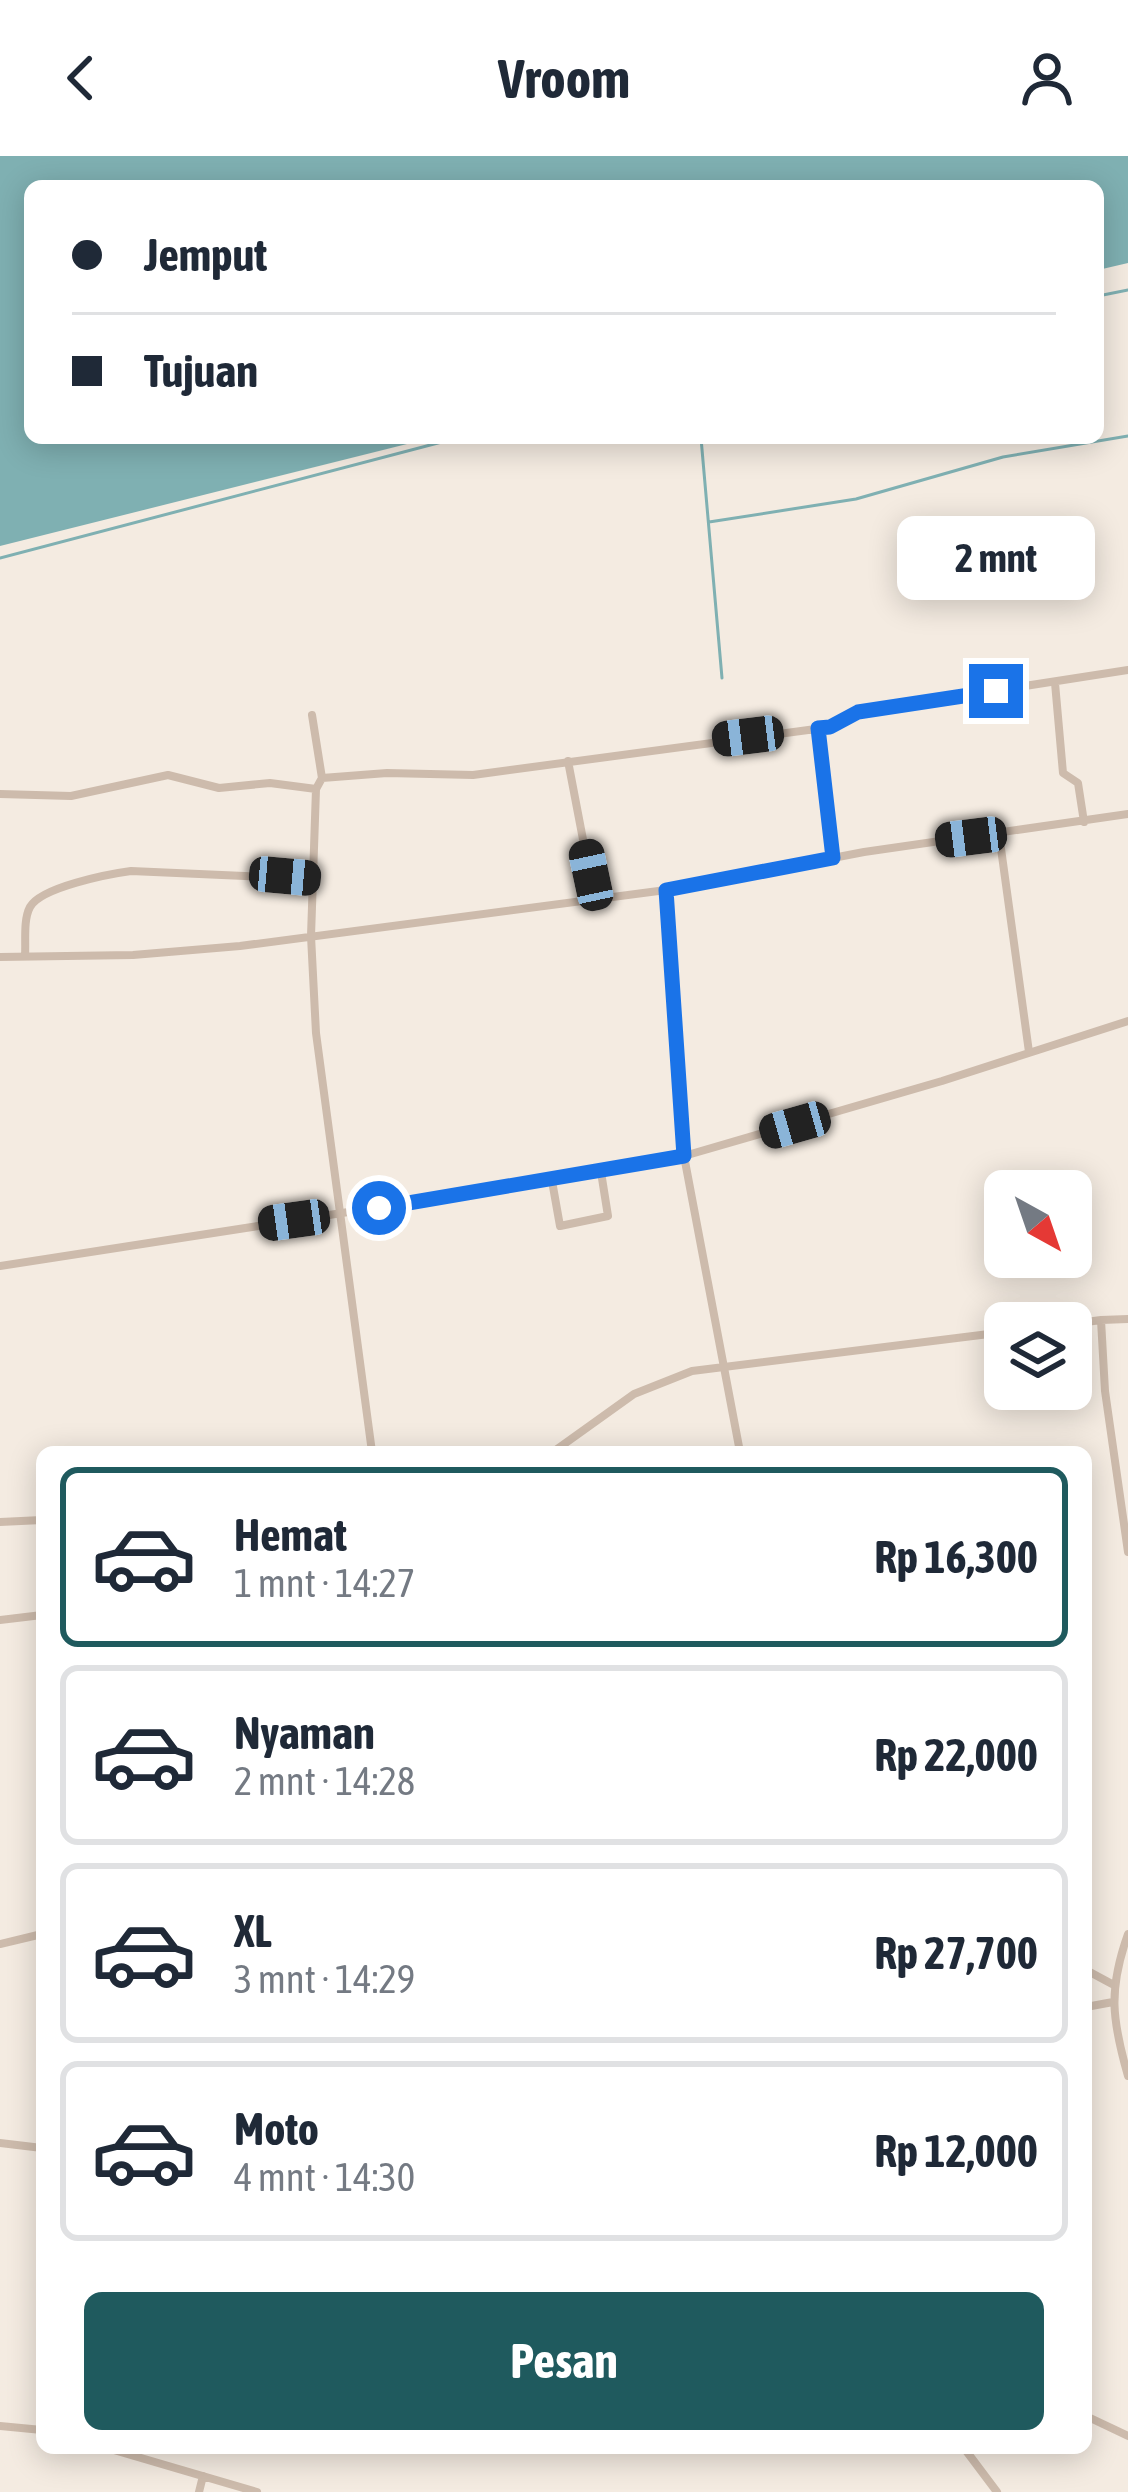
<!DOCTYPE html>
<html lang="id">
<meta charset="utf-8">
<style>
body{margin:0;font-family:"Asap Condensed",sans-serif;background:#f2f2f3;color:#1f2937;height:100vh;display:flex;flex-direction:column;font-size:45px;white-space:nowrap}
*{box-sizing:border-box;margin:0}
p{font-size:39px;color:#747a83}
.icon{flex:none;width:66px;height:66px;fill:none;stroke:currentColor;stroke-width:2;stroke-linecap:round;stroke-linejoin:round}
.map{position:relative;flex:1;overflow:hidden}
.drawer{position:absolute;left:36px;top:1290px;width:1056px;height:1008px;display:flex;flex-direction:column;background:#fff;border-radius:18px;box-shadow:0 6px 30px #0003}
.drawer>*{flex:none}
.top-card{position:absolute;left:24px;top:24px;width:1080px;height:264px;border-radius:18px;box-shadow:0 6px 30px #0003;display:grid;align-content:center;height:264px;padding:0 48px;background:#fff}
.needle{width:78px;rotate:140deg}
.tools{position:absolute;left:984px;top:1014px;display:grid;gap:24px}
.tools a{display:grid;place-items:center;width:108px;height:108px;border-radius:18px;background:#fff;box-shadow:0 6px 30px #0003;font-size:60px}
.end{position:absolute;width:54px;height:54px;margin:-27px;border:15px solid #1a73e8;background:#fff;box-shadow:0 0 0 6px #fff}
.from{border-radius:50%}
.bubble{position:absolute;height:84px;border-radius:18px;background:#fff;box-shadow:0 6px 30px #0003;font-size:39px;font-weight:700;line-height:84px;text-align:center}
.car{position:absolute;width:36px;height:72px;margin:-36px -18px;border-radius:15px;box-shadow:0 0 9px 3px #0007;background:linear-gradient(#222 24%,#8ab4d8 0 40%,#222 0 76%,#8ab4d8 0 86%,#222 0)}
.top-card b{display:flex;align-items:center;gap:42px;height:114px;font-size:45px}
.top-card b+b{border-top:3px solid #e0e1e3}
.top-card i{width:30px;height:30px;background:#1f2937}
ul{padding:21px 0 0;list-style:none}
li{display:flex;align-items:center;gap:36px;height:180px;margin:0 24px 18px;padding:0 24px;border:6px solid #e0e1e3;border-radius:18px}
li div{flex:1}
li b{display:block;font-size:45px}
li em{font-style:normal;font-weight:700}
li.selected{border-color:#1f5a5e}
li>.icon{width:108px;height:108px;stroke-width:1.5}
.action{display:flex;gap:24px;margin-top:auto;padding:24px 48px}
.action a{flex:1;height:138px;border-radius:18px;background:#1f5a5e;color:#fff;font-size:48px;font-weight:700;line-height:138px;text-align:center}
header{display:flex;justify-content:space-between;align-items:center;height:156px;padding:0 48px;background:#fff;font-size:54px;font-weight:700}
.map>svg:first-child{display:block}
.water{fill:#7fb0b2}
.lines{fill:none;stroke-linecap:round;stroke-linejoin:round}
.stream{stroke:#7fb0b2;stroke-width:3}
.minor{stroke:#cdbbac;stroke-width:8}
.route{stroke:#1a73e8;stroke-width:15}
</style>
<header><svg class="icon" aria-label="back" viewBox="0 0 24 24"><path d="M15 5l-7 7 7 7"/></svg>Vroom<svg class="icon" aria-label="person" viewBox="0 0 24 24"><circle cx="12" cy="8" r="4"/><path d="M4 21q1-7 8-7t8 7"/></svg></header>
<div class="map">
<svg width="1128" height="2336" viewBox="0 0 1128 2336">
<rect width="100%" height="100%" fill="#f4ebe1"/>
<path class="water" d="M0 0H1128V107L1098 114V30H30V282H431L0 390Z"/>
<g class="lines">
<path class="stream" d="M1098 140 1128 134
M701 282 722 522
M709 366 856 343 1003 301 1128 280
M0 402 457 282"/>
<path class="minor" d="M1055 527 1063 617 1078 627 1084 666
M312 559 322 622 316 633 311 780 316 877 372 1296
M817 572 833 702
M568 605 594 741
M322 622 387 617 473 619 823 572 858 556 1128 514
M0 638 71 640 168 619 219 632 270 627 316 633
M999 678 1029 896
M666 734 684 1000 740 1296
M25 800C26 786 23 764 30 751 41 731 109 718 131 715L312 723
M0 801 133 799 240 790 666 734 864 696 1128 658
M552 1025 560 1070 608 1060 601 1016
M0 1110 536 1027 684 1000 942 925 1128 865
M1128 1163 1101 1164 1105 1235 1128 1396
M1071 1168 1101 1164
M553 1296 634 1238 692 1215 1005 1176
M0 1366 42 1364
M0 1464 42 1459
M1128 1778C1108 1834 1112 1864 1128 1920
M0 1788 42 1778
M1086 1814 1112 1828
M1086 1851 1113 1846
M0 1987 42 1992
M1086 2260 1128 2280
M0 2270 42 2274
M107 2292 257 2336
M964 2292 997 2336
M199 2336 203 2320"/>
</g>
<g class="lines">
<path class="route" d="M379 1052 684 1000 666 734 833 702 818 572 830 571 858 556 996 535"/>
</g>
</svg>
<div class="tools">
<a><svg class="needle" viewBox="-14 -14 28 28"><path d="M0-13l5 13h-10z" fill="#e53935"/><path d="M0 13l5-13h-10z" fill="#747a83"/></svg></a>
<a><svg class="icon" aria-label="layers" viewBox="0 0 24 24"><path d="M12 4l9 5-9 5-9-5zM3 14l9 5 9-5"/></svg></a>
</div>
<i class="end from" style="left:379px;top:1052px"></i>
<i class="end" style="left:996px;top:535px"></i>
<div class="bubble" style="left:897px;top:360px;width:198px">2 mnt</div>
<i class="car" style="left:748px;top:580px;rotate:263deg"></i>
<i class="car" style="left:971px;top:681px;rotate:263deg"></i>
<i class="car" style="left:591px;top:719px;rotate:348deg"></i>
<i class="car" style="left:285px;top:720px;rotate:95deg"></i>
<i class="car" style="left:795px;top:969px;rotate:254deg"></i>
<i class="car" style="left:294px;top:1064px;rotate:262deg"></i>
<div class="top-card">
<b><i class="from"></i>Jemput</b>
<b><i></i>Tujuan</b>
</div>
<section class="drawer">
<ul>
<li class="selected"><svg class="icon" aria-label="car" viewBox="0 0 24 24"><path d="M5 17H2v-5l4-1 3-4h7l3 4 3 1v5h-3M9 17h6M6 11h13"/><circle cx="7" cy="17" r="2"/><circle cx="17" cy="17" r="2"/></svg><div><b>Hemat</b><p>1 mnt · 14:27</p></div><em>Rp 16,300</em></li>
<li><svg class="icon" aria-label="car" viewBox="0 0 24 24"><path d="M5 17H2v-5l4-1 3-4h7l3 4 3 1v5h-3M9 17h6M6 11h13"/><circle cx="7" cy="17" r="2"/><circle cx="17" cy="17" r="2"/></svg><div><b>Nyaman</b><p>2 mnt · 14:28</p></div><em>Rp 22,000</em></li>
<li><svg class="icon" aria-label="car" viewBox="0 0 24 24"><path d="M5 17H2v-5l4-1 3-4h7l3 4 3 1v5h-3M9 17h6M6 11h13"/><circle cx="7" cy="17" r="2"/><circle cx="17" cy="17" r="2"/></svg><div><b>XL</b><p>3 mnt · 14:29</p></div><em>Rp 27,700</em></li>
<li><svg class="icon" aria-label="car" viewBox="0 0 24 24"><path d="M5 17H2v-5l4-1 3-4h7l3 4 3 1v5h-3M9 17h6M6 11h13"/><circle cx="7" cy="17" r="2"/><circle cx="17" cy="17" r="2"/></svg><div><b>Moto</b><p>4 mnt · 14:30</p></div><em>Rp 12,000</em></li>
</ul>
<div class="action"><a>Pesan</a></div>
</section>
</div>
